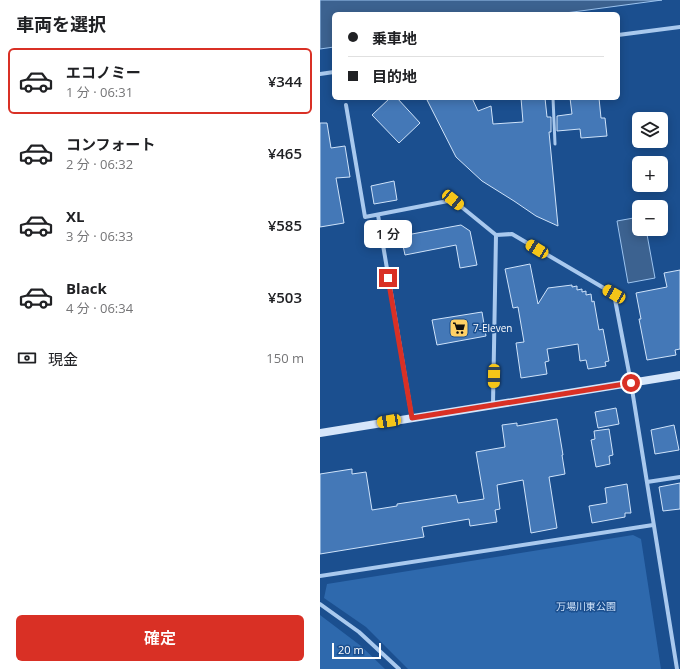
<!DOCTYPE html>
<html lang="ja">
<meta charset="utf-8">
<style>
body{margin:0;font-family:"Open Sans","Noto Sans JP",sans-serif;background:#f2f2f2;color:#202124;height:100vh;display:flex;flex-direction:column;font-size:15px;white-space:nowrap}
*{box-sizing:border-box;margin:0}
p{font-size:13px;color:#757577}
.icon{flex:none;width:22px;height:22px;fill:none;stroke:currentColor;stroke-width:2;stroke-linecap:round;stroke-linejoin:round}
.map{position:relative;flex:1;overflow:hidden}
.side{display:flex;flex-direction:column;background:#fff;width:320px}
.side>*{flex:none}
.banner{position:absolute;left:12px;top:12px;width:288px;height:88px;border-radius:6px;box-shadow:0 2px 10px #0003;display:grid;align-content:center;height:88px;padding:0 16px;background:#fff}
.buttons{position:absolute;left:312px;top:112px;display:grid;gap:8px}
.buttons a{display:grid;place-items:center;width:36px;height:36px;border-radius:6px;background:#fff;box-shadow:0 2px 10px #0003;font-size:20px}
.scale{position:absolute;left:12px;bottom:10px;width:49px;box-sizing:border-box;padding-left:4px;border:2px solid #fff;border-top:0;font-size:11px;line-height:14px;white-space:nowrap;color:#fff;-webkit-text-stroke:3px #1b4f8f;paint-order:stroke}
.end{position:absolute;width:18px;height:18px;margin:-9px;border:5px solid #d93025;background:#fff;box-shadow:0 0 0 2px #fff}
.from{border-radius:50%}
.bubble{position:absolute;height:28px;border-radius:6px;background:#fff;box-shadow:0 2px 10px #0003;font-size:13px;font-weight:600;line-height:28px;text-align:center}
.car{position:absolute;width:12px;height:24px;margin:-12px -6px;border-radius:5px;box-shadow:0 0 3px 1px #0007;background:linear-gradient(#f5c518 24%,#345 0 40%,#f5c518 0 76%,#345 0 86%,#f5c518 0)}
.banner b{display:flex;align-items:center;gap:14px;height:38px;font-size:15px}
.banner b+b{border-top:1px solid #e0e0e0}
.banner i{width:10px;height:10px;background:#202124}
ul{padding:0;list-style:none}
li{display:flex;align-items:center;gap:12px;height:66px;margin:0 8px 6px;padding:0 8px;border:2px solid transparent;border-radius:6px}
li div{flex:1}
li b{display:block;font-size:15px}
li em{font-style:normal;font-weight:600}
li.active{border-color:#d93025}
li>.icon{width:36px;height:36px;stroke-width:1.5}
h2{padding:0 16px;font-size:18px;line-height:48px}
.pay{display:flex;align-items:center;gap:10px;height:44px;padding:0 16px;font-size:15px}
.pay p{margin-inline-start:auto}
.action{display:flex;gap:8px;margin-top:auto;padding:8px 16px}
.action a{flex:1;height:46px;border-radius:6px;background:#d93025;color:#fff;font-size:16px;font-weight:600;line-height:46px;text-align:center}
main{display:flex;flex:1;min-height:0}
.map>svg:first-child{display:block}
.green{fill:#2e69ad}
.water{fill:#3c6290;stroke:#9cc4f0}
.building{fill:#4478b7;stroke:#cfe3fa}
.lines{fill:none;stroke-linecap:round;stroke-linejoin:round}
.lane{stroke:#a9c9ee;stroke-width:3}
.street{stroke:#a9c9ee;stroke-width:4}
.secondary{stroke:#d6e6fa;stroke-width:8}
.route{stroke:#d93025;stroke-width:5}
.labels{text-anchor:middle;stroke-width:3;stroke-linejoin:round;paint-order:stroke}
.poi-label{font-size:10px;fill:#fff;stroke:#1b4f8f;text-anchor:start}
.park-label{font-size:10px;fill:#cfe3fa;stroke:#1b4f8f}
</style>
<main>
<section class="side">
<h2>車両を選択</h2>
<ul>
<li class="active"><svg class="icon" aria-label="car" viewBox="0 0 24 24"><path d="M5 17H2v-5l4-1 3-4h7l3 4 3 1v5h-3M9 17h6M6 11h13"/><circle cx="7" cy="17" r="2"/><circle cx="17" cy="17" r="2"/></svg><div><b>エコノミー</b><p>1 分 · 06:31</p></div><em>¥344</em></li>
<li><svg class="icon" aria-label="car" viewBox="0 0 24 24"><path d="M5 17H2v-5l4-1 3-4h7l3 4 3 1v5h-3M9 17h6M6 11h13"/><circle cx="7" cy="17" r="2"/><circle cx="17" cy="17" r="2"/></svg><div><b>コンフォート</b><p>2 分 · 06:32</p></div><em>¥465</em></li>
<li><svg class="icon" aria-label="car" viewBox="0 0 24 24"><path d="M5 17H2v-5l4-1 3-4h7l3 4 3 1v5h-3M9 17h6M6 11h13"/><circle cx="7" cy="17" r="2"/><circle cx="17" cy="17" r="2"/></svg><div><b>XL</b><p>3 分 · 06:33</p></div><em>¥585</em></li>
<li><svg class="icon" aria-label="car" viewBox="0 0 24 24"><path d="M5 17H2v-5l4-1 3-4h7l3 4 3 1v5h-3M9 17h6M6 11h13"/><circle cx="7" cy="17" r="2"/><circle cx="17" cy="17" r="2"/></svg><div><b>Black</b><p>4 分 · 06:34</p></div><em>¥503</em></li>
</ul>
<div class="pay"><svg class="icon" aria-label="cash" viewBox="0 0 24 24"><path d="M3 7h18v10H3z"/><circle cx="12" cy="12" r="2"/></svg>現金<p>150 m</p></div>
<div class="action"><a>確定</a></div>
</section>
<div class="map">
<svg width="360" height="669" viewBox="0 0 360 669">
<rect width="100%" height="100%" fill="#1b4f8f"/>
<path class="green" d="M313 535 321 539 341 669H88L46 627 4 598 7 584Z
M0 615 41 646 65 669H0Z"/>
<path class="water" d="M0 0H342L238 14H14V47L0 49Z
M319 217V229H326L335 278 308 283 297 221Z"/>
<path class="building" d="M70 98H77L100 123 79 143 52 115Z
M106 98H152L158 111 171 106 173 124 203 122 201 98H225L227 117H231V132H229L238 226 216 216 194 201 162 181 136 157Z
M250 98H279L281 118H285L287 136 261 138 260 129 237 131V116L252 114Z
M0 123H7L11 148 25 146 30 177 16 178 24 223 0 227Z
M74 181 77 200 54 204 51 186Z
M141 225 150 231 157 265 140 268 136 245 85 255 81 236Z
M210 264 218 304 228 288 252 285V287L257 286V290L262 289V292L266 291V295L271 294 272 302 274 301 279 330 283 329 289 361 285 362 286 366 268 369 266 360 260 361 258 344 227 349 229 361 225 362 227 374 201 378 196 343 204 342 198 307 193 308 185 269Z
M360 270V349L355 350 356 355 327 360 319 319H321L316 293 347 287 344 273Z
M162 312 166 336 117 345 112 320Z
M296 408 299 424 278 428 275 412Z
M237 419 243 455H242L245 474 229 477 237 528 211 533 203 480 177 485 180 509 175 510 177 522 150 526 149 519 102 527 104 537 0 554V474L32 469V474L46 472 52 510 77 506V504L136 495 138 503 164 499 156 452 185 447 182 425 197 423V426Z
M354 425 359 450 335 454 331 430Z
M289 429 293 455 289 456 290 464 276 467 271 440 275 439 274 431Z
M360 483V509L343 511 339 487Z
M307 484 311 513H305V517L272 523 269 506 287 503 285 488Z"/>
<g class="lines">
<path class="lane" d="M233 98 235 144"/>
<path class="street" d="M298 35 360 27
M0 74 14 72
M26 105 45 217 133 200 176 235
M58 215 92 418
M173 404 176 235 192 234 294 294 311 383 357 669
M327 482 360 477
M0 576 333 525
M0 604 39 632 79 669"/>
<path class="secondary" d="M0 433 360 375"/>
</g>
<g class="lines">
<path class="route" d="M68 278 92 418 311 383"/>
</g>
<defs>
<symbol id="supermarket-square" viewBox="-11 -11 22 22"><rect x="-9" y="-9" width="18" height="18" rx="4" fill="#ffd166" stroke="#1b4f8f"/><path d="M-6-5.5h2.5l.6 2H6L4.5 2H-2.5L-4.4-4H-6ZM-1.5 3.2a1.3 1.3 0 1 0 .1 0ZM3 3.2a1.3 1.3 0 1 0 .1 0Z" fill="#111"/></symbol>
</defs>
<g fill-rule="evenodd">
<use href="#supermarket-square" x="128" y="317" width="22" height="22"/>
</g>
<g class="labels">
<g class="poi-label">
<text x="153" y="332">7-Eleven</text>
</g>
<g class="park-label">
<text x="266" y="610">万場川東公園</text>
</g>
</g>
</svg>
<div class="buttons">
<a><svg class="icon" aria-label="layers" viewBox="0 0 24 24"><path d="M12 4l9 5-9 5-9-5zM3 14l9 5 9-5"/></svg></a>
<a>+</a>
<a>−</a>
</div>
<div class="scale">20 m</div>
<i class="end from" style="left:311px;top:383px"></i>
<i class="end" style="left:68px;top:278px"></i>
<div class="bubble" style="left:44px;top:220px;width:48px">1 分</div>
<i class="car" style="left:133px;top:200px;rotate:129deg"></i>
<i class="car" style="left:217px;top:249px;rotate:301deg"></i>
<i class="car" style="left:294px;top:294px;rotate:300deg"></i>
<i class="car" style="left:174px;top:376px;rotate:181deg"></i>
<i class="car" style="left:69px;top:421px;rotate:261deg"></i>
<div class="banner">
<b><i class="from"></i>乗車地</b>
<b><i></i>目的地</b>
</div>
</div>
</main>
